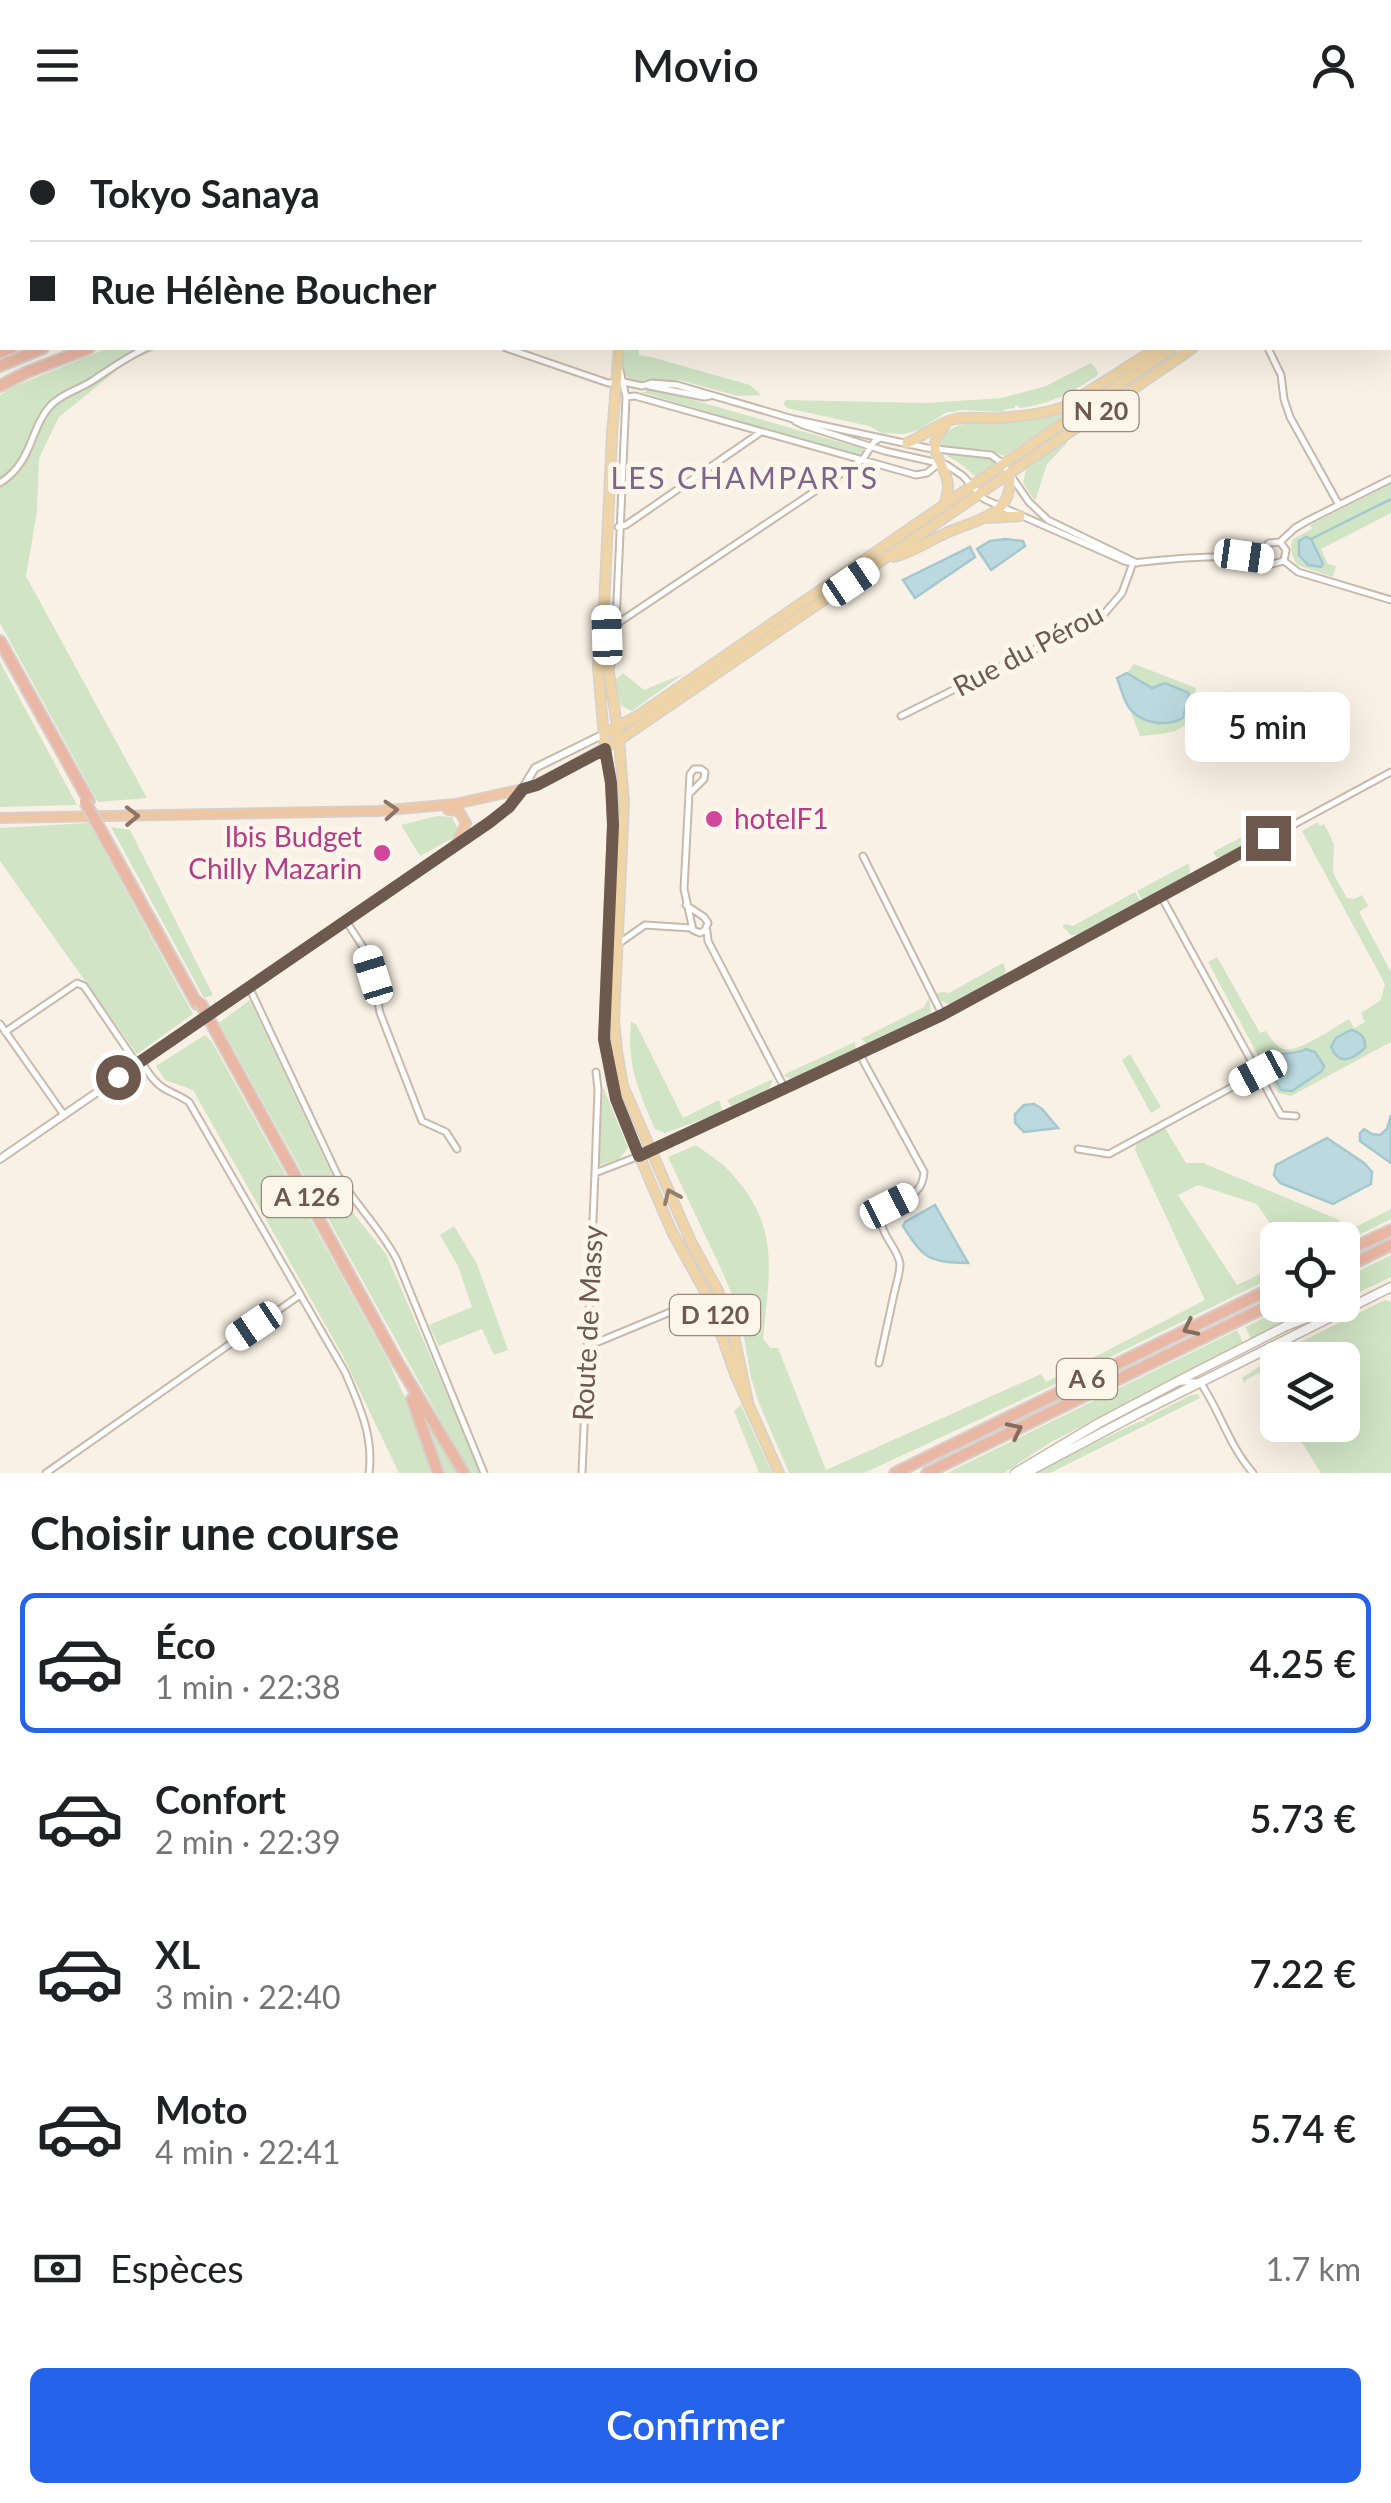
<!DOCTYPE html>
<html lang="fr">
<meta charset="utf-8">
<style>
body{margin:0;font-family:Lato,sans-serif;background:#f6f6f6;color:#202124;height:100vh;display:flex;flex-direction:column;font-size:38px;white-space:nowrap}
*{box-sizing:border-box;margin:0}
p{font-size:32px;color:#757577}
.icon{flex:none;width:55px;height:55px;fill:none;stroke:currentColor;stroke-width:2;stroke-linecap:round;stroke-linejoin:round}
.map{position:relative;height:1343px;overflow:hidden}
.panel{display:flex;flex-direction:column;background:#fff;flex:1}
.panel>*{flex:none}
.top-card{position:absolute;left:0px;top:0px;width:1392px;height:220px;box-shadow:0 10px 40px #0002;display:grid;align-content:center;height:220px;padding:0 30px;background:#fff}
.buttons{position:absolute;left:1260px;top:1092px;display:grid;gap:20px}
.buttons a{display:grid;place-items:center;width:100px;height:100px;border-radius:15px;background:#fff;box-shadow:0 10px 40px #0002;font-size:50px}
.end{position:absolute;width:45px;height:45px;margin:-22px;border:12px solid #6d594e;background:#fff;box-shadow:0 0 0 5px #fff}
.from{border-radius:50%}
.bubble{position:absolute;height:70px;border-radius:15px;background:#fff;box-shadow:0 10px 40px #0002;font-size:32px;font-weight:600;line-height:70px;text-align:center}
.car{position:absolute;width:30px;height:60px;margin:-30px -15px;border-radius:12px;box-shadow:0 0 8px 2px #0007;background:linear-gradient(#fff 24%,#345 0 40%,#fff 0 76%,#345 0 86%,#fff 0)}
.top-card b{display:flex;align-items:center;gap:35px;height:95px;font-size:38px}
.top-card b+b{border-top:2px solid #e0e0e0}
.top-card i{width:25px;height:25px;background:#202124}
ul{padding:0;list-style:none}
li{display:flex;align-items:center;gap:30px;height:140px;margin:0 20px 15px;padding:0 10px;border:5px solid transparent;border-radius:15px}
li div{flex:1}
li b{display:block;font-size:38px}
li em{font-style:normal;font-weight:600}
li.current{border-color:#2563eb}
li>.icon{width:90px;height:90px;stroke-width:1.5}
h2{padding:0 30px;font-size:45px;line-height:120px}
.pay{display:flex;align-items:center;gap:25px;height:110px;padding:0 30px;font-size:38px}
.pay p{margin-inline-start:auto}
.action{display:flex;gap:20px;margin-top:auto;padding:20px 30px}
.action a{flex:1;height:115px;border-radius:15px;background:#2563eb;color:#fff;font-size:40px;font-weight:600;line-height:115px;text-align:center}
header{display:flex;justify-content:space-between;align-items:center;height:130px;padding:0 30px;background:#fff;font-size:45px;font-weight:600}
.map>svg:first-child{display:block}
.green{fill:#d1e4c5;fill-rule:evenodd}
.water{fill:#bcd9df;stroke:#a4c8cf;stroke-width:2.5}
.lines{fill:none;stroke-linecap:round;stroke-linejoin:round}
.stream{stroke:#a4c8cf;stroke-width:2.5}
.minor-casing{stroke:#c8b9ad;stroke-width:9}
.tertiary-casing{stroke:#c8b9ad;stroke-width:10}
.secondary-casing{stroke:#cbbaab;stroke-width:11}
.primary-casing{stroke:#d6d1cd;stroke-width:12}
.trunk-casing{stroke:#d6d1cd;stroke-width:12}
.motorway-casing{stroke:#d6d1cd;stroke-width:14}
.minor{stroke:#fff;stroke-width:5}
.tertiary{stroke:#fff;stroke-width:6}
.secondary{stroke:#fff;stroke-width:8}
.primary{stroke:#eed4a6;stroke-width:9}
.trunk{stroke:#ecc6a5;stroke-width:9}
.motorway{stroke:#eab7a4;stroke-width:10}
.motorway-bridge-casing{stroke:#d6d1cd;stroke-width:14;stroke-linecap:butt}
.motorway-bridge{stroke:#eab7a4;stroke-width:10}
.oneway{stroke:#8d7464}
.oneway2{stroke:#947e68}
.oneway3{stroke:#866c5f}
.route{stroke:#6d594e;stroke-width:12}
.hotel-dot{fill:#d1479c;stroke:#fcf5ea;stroke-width:4}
.labels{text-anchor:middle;stroke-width:10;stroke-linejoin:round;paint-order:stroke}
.shield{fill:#fcf5ea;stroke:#98887d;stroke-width:2.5}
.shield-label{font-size:25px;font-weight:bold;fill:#6d594e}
.street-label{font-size:28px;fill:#6d594e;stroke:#fcf5ea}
.hotel-label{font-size:28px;fill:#b23c85;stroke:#fcf5ea;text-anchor:start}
.neighbourhood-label{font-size:30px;letter-spacing:2.5px;fill:#7e668a;stroke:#fcf5ea}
</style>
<header><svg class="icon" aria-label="menu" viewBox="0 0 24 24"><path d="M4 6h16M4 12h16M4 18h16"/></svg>Movio<svg class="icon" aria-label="person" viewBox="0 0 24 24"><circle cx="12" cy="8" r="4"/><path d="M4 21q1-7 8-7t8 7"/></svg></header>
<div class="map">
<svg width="1391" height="1343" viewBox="0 0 1391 1343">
<rect width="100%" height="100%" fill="#f9f1e5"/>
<path class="green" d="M1149 0H1391V52L1390 2H1148Z
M108 218H160L126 233 59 287 39 328 37 381 26 446 147 668 98 672 0 493V265L13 257Z
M623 218H639V225L651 227 750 255 761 265 738 266 680 250 637 251 628 248 623 241Z
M1091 233 1098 242 1097 246C1070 263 1052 274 1019 278V276H1015V278L1007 279 1002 282 962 280 945 283 919 300 904 304 882 303 869 296 787 278 783 273 787 270 925 273 1002 268 1046 256Z
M646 259 662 261 864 319 859 325 640 262H645Z
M1073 277 1075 279 1004 326 989 320 941 316 944 304C963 286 1007 293 1033 290 1048 288 1060 283 1073 277Z
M1066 310 1067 313 1047 334 1035 371 1023 353 1026 340Z
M948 324 990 328 997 332 976 347 958 332 947 326Z
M1391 354V383L1321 419 1328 434 1336 436 1333 447 1297 435C1292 427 1289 417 1293 409L1312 399 1310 395ZM1306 407 1313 412 1323 434 1308 435C1300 429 1299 424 1298 415Z
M0 532 77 675 0 677Z
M1134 534 1196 558C1193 604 1179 602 1140 606L1129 578 1145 589 1152 558 1127 543Z
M623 543 644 560 683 544 632 581 620 575 616 549Z
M1290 682 1294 689 1224 727H1216L1213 722Z
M437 686 452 687 459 701 451 709 420 726 401 695Z
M1318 692 1320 696 1324 694 1334 714 1333 743 1347 768 1354 769 1362 765 1368 776 1359 782 1391 842V912L1291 966 1278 963 1208 832 1217 827 1260 903 1266 901C1270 907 1275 916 1283 919 1297 924 1335 897 1349 889L1354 898 1365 892 1361 883 1381 870 1385 854 1302 701Z
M89 693 193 884 137 924 0 731V698Z
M111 697 130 700 213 865 204 868Z
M1189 733 1190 742 1187 747 1143 771 1137 761Z
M1135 762 1141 772 1082 804 1071 805 1062 796 1066 794 1073 796Z
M1003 833 1006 841 1003 847C993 853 960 875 949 874 942 873 940 869 936 864L941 862 949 863Z
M929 868 931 882 923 891 869 916 861 909 924 877Z
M250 870 345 1073 386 1124 481 1343H470L219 893Z
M631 892 636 894 683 988 719 970 723 982 665 1003 655 999C638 959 627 936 631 892Z
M205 905 212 912 388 1230 416 1292 432 1343H399L343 1226 193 960 165 950 156 936Z
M855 912 856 920 853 924 798 949 788 948 783 945Z
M1130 924 1161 977 1151 983 1122 930Z
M773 949C768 967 750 971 735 978L731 976 727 970Z
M603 957 628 1018 619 1029 599 1035Z
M1165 998 1186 1033H1203L1339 1090 1337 1106 1391 1079V1089L1343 1113 1342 1110H1281L1257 1074 1198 1055 1178 1065 1237 1155 1277 1136V1145L1047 1258 864 1343H789L759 1273 751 1248 740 1184 723 1143 668 1027 696 1015C708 1024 723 1033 733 1045 781 1099 769 1143 763 1209L770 1218H778L826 1340 1041 1244 1046 1252 1205 1170 1135 1020 1137 1012Z
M454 1096 477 1134 508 1220 494 1225 482 1199 439 1216 429 1195 472 1177 458 1136 440 1105Z
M1391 1125V1147L1343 1170V1149Z
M1385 1170 1391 1172V1343H1321L1291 1295H1342V1230H1278L1277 1269 1264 1240 1246 1250 1245 1254 1242 1248 1282 1221Z
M1289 1175H1332L1289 1189 1251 1209 1245 1197Z
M1237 1200 1244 1214 1051 1312 1004 1343H947Z
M1198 1264 1200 1268 1050 1343H1033L1138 1292 1145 1291 1144 1289 1191 1265Z
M741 1275 772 1343H759L734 1281Z
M428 1292 460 1343H443Z"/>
<path class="water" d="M1306 407 1311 409 1323 434 1321 437 1308 435 1299 425V411Z
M1005 409 1023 411 1025 416 991 440 977 419 990 411Z
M970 417 975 427 915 468 903 450Z
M1127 543 1152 558 1165 553 1189 563 1183 588C1166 597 1143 594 1130 579 1124 572 1121 558 1117 548Z
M1351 900C1360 902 1366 907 1365 918 1352 930 1339 936 1331 917L1336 908Z
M1306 919 1315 922 1324 936 1322 941 1292 961 1281 960 1266 932 1268 928C1280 921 1293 926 1306 919Z
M1034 974 1042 979 1058 998 1024 1002 1015 993V984L1024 975Z
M1391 985V1033L1360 1011V1003L1364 999 1372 1004 1380 1005 1387 999Z
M1327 1008 1364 1033 1372 1042 1371 1054 1333 1074 1280 1053 1274 1045 1276 1035Z
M935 1075 968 1133C928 1132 924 1129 903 1096L905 1092Z"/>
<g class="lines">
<path class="stream" d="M1311 409 1391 369"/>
<defs>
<path id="minor" d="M506 218 608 253 624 252 642 256 652 253 677 255 793 289 927 318 991 325 1002 333 1029 372 1048 390 1137 433
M1268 218 1281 245 1284 269 1290 287 1339 375
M649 256 704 267 710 266
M626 267 635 266 916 345 927 343 939 333
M795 291 803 295 885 321 947 335 963 346 984 369 1124 431 1133 433C1160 430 1252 420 1272 434L1284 431
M0 353C34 331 29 299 51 275 63 263 78 260 92 251 110 239 127 227 146 218
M618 397 626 395 761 302
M1280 412 1295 398 1307 391 1391 349
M1280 412 1286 420 1284 431
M1247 425 1264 418 1269 413 1280 412
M1284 431 1298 442 1391 470
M615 495 863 329 874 312 880 308
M610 537 613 528 617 471 626 267 620 240
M901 586 1103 485 1122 463 1133 433
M863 726 942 884
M1161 766 1281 985 1296 986
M686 775 704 787 708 793 705 800 700 803 693 800 684 759 690 644 694 639H701L705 642 704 649 689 664
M346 791 367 823 373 845 380 883 422 991 446 1002 457 1019
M707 801 708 811 785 959
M618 814 645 795 691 798
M249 857 337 1044C355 1074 381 1099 397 1130L484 1343
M0 894 64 985
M5 902 77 853 84 856 137 934
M860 925 924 1042C922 1074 893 1063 883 1083 875 1100 898 1117 900 1134 900 1143 896 1155 894 1164 889 1187 884 1210 879 1233
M141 931C148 942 154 953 165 959 174 964 181 966 189 972L345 1242C359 1275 374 1306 369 1343
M1078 1019 1109 1024 1258 943
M595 1043 639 1026 942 885 1391 642
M587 1212H598L692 1173
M1179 1252H1200C1220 1281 1229 1316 1253 1343
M46 1343 300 1165
M582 1343 595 1043 598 959 596 942"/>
<path id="tertiary" d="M0 1029 490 692 516 669 535 638 604 604"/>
<path id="secondary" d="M1015 1343 1099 1293 1186 1247 1286 1196 1341 1175
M1026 1343 1139 1283 1391 1157"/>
<path id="primary" d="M621 2V0
M1390 67 1391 66
M1390 81 1391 80
M619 218 612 304 604 477 607 528 619 610 624 673 614 890 617 921 623 956 691 1112 718 1161 734 1206 748 1272
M907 313C924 306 937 293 955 289 970 286 987 289 1002 288 1023 286 1044 284 1064 277L1157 218
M945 373C946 368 948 361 948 356 947 331 921 323 945 295
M989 388 1020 386
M894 427C912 422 929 411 946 403 974 390 1017 386 1009 343
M601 488 598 537 605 619 611 653 613 695 604 909 612 953 627 997 672 1102 708 1167 735 1244 779 1343
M604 604 639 585 1172 218
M523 659 547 650 619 610 1193 218"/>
<path id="trunk" d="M448 680 459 681 466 693 455 716
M0 688 378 681 455 674 523 659"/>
<path id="motorway" d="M764 2 780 0
M887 2 912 0
M1390 102H1391
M0 106 2 107
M0 222 11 218
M0 236 43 218
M0 256 25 243 89 218
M0 511 89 671
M98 695 197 874
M216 902 398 1233 464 1343
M1342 1123 1391 1100
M1342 1139 1391 1115
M412 1269 438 1343
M895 1343 1278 1155
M927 1343 1278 1171"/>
</defs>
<use href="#minor" class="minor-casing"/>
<use href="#tertiary" class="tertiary-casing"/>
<use href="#secondary" class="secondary-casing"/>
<use href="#primary" class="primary-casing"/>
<use href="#trunk" class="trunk-casing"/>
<use href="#motorway" class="motorway-casing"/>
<use href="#minor" class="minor"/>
<use href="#tertiary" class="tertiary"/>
<use href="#secondary" class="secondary"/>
<use href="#primary" class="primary"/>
<use href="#trunk" class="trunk"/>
<use href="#motorway" class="motorway"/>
<defs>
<path id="motorway-bridge" d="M85 672 98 695
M200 872 216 902"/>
</defs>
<use href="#motorway-bridge" class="motorway-bridge-casing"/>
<use href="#motorway-bridge" class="motorway-bridge"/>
</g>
<defs><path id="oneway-chevron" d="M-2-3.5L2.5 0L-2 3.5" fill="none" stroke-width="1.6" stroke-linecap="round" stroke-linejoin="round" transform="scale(2.5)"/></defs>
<g class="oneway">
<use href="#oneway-chevron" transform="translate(391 680) rotate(-4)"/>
<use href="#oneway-chevron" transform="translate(132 686) rotate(-1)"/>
</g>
<use class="oneway2" href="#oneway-chevron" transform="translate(671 1066) rotate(-114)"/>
<g class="oneway3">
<use href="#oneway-chevron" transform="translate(1190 1198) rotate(154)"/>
<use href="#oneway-chevron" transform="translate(1015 1300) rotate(-26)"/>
</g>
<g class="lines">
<path class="route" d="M118 947 490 692 509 677 523 659 537 655 605 619 611 653 613 695 604 909 616 969 639 1026 942 885 1268 708"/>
</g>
<g class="hotel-dot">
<circle cx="714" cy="689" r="10"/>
<circle cx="382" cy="723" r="10"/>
</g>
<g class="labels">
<g class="shield">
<rect x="1063.5" y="261" width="75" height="40" rx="8"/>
<rect x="262" y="1047" width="90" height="40" rx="8"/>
<rect x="670" y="1165" width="90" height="40" rx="8"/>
<rect x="1057" y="1229" width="60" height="40" rx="8"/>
</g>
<g class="shield-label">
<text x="1101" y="290">N 20</text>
<text x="307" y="1076">A 126</text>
<text x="715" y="1194">D 120</text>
<text x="1087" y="1258">A 6</text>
</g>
<g class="street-label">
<text transform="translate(1028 520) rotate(-28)" y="10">Rue du Pérou</text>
<text transform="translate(588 1193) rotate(-87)" y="10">Route de Massy</text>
</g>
<g class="hotel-label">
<text x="734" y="699">hotelF1</text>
<text x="362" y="717" text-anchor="end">Ibis Budget<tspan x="362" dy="32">Chilly Mazarin</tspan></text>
</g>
<g class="neighbourhood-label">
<text x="745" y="359">LES CHAMPARTS</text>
</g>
</g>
</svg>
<div class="buttons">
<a><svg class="icon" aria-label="locate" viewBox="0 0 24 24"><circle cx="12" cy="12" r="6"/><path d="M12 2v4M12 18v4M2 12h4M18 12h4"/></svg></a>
<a><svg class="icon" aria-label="layers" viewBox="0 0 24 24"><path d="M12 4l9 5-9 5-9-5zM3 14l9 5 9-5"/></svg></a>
</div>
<i class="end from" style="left:118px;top:947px"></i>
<i class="end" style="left:1268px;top:708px"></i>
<div class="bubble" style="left:1185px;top:562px;width:165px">5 min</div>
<i class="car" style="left:1244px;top:426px;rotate:98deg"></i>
<i class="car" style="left:851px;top:452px;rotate:56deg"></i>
<i class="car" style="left:607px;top:505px;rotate:358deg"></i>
<i class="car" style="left:373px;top:845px;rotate:343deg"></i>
<i class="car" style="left:1258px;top:943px;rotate:242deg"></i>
<i class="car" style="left:889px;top:1076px;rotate:63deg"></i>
<i class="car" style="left:254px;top:1196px;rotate:236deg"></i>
<div class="top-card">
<b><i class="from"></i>Tokyo Sanaya</b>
<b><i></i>Rue Hélène Boucher</b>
</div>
</div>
<section class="panel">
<h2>Choisir une course</h2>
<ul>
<li class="current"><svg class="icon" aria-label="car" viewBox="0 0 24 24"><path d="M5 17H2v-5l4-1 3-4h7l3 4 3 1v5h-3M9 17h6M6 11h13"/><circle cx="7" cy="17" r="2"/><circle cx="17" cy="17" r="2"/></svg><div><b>Éco</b><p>1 min · 22:38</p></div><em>4.25 €</em></li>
<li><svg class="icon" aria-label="car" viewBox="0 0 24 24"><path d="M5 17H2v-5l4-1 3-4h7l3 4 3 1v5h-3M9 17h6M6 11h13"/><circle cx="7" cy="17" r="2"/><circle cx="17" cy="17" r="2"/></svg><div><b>Confort</b><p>2 min · 22:39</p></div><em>5.73 €</em></li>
<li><svg class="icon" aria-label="car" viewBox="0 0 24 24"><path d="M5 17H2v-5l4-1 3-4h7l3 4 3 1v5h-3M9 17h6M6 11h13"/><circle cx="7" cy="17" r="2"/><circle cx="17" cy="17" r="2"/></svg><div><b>XL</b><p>3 min · 22:40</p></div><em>7.22 €</em></li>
<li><svg class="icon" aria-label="car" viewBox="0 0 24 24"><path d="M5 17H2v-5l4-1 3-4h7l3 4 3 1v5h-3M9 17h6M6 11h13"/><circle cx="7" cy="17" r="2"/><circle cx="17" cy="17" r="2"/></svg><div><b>Moto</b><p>4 min · 22:41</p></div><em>5.74 €</em></li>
</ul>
<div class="pay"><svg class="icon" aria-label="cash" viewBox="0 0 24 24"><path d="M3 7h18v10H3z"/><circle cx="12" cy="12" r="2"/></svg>Espèces<p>1.7 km</p></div>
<div class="action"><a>Confirmer</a></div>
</section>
